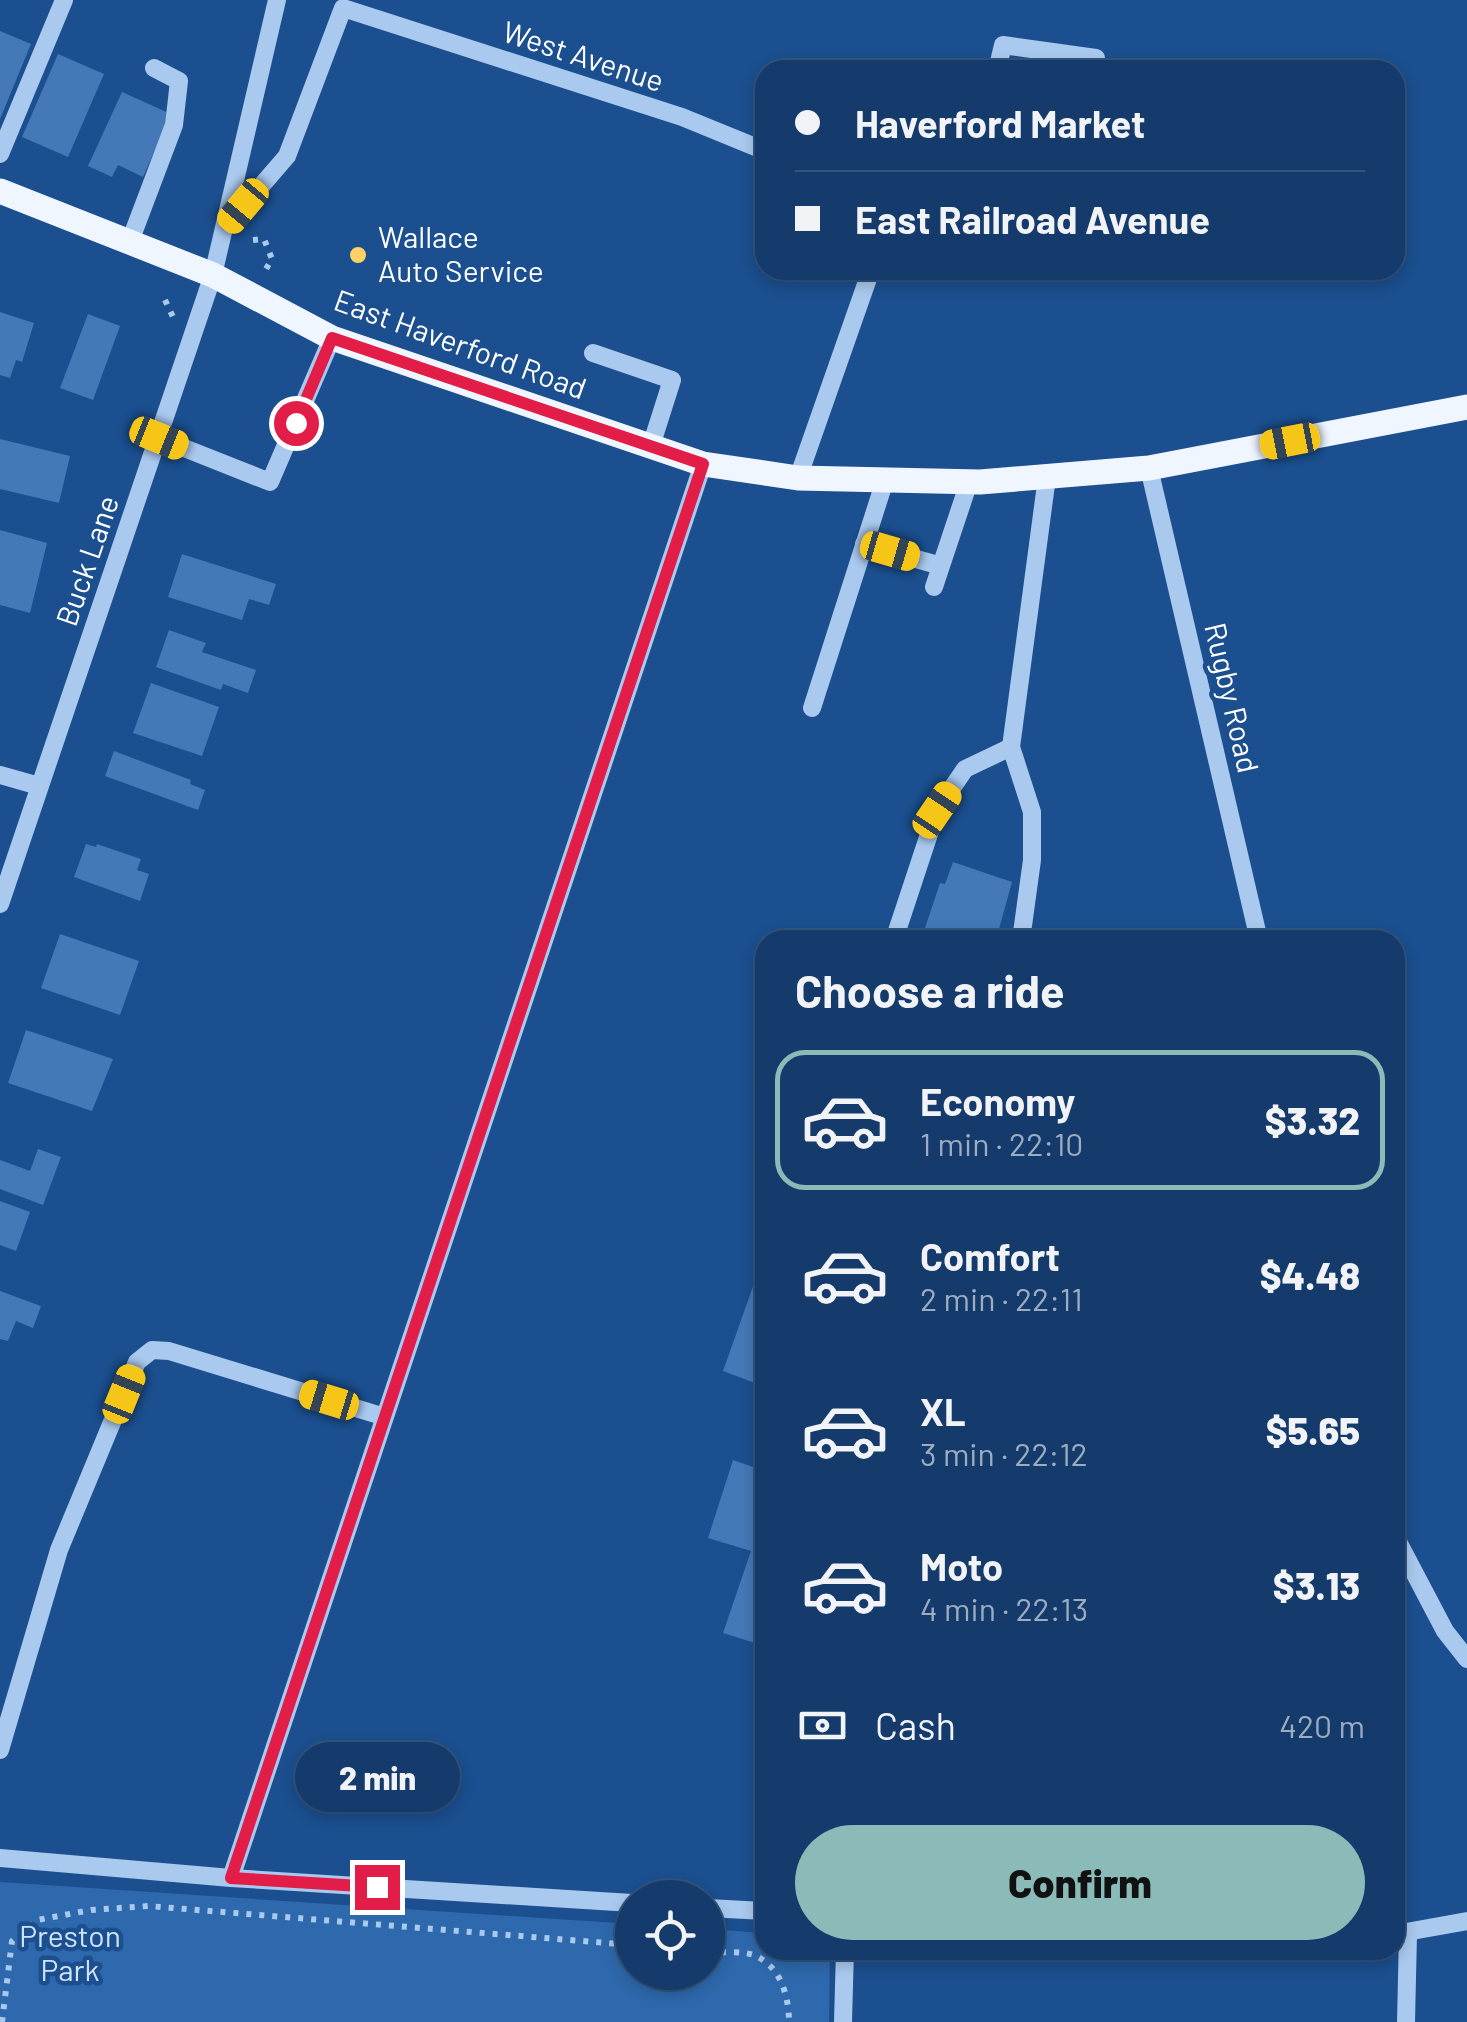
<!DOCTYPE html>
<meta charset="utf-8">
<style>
body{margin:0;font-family:Barlow,sans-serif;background:#1d4271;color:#f1f3f6;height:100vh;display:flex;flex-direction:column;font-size:38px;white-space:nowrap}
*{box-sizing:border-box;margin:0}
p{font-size:32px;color:#9dadc1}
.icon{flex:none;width:55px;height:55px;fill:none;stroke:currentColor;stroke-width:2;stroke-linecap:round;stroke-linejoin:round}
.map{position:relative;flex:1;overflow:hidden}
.side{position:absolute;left:755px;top:930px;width:650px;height:1030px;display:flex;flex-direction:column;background:#143b6b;border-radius:30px;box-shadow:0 5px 15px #0003,0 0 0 2px #33557e}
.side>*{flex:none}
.hud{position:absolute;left:755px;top:60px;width:650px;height:220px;border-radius:30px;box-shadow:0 5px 15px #0003,0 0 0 2px #33557e;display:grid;align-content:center;height:220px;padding:0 40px;background:#143b6b}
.fabs{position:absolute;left:615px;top:1880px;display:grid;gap:20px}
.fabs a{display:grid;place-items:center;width:110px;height:110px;border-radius:50%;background:#143b6b;box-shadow:0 5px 15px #0003,0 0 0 2px #33557e;font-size:50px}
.end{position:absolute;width:45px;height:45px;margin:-22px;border:12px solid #e11d48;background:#fff;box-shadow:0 0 0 5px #fff}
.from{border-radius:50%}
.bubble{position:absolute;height:70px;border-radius:35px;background:#143b6b;box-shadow:0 5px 15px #0003,0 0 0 2px #33557e;font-size:32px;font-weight:800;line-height:70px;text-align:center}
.car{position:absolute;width:30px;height:60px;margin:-30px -15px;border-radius:12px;box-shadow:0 0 8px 2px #0007;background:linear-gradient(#f5c518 24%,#345 0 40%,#f5c518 0 76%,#345 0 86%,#f5c518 0)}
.hud b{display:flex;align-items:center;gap:35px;height:95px;font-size:38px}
.hud b+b{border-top:2px solid #33557e}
.hud i{width:25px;height:25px;background:#f1f3f6}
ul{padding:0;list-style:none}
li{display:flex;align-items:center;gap:30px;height:140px;margin:0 20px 15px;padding:0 20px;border:5px solid transparent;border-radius:30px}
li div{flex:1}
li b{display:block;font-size:38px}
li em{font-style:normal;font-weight:800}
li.current{border-color:#8bbbb9}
li>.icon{width:90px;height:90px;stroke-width:1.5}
h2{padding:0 40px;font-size:45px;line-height:120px}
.pay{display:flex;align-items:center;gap:25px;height:110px;padding:0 40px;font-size:38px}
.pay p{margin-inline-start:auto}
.button{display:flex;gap:20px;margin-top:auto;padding:20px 40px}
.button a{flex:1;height:115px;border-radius:60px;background:#8bbbb9;color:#111;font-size:40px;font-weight:800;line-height:115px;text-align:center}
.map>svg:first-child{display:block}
.green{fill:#2e69ad}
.building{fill:#4478b7}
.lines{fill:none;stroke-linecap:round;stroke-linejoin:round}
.path{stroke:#a9c9ee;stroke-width:6;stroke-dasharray:5 8;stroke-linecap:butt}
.minor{stroke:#a9c9ee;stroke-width:18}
.major{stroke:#f0f6ff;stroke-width:25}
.route{stroke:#e11d48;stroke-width:12}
.poi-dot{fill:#ffd166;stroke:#1b4f8f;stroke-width:4}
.labels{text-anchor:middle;stroke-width:9;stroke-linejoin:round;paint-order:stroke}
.street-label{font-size:30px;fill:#fff;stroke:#1b4f8f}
.poi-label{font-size:30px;fill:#fff;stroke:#1b4f8f;text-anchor:start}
.park-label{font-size:30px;fill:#cfe3fa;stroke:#1b4f8f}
</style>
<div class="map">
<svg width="1467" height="2022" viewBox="0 0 1467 2022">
<rect width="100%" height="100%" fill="#1b4f8f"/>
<path class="green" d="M0 1882 632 1924V1972H708V1929L765 1933V1950H830L829 2022H0Z"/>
<path class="building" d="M0 31 31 44 0 119Z
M58 54 104 74 68 157 22 137Z
M122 92 171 114 143 177 118 165 112 177 88 166Z
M0 312 34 323 22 362 16 360 10 378 0 375Z
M88 314 120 326 93 400 60 388Z
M0 439 70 456 59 503 0 489Z
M0 530 47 543 30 613 0 605Z
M182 554 276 584 269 605 249 599 242 620 168 597Z
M169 630 206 643 202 652 256 670 248 693 223 684 221 690 156 667Z
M151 683 219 707 202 756 133 733Z
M114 751 191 780 190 784 205 790 198 810 105 776Z
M86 844 96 847 97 844 141 859 137 870 149 874 140 901 74 877Z
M953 862 1012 882 996 940H921L940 883 945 884Z
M60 934 139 961 120 1015 41 988Z
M26 1030 113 1059 92 1111 8 1083Z
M38 1149 61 1157 43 1205 0 1189V1160L30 1171Z
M0 1201 30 1212 16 1251 0 1245Z
M761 1264 765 1266V1387L723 1371Z
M0 1291 41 1306 33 1328 16 1321 8 1341 0 1339Z
M733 1460 765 1471V1646L723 1633 751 1551 708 1538Z"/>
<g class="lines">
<path class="path" d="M253 240 264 239 272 259 266 269
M165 300 173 317
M708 1952C722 1953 746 1950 758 1957 782 1969 789 1999 789 2022
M2 2022 12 1941 37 1920 91 1910 148 1906 632 1945"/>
<path class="minor" d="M997 70 1003 45 1096 58 1093 70
M0 154 64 0
M225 228 287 156 343 8 682 117 765 151
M129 244 174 125 179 81 154 68
M593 353 672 380 651 446
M159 438 270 482 332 338
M1149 468 1259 940
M798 478 871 270
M864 544 941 566
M934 587 969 482
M812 708 885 480
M0 775 39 786
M0 904 213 275 277 0
M894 940 937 810 965 769 1011 747
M1021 940 1032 860V812L1011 747 1047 477
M1395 1536 1445 1631 1467 1659
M0 1750 59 1550 137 1362 152 1350 169 1351 385 1417
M0 1858 231 1878 632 1903
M231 1878 703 464
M708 1908 765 1911
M1395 1934 1467 1921
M843 2022 845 1950
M1406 2022 1408 1934"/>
<path class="major" d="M0 191 213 275 332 338 703 464 798 478 980 482 1149 468 1467 407"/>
</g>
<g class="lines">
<path class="route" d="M296 423 332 338 703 464 231 1878 377 1887"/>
</g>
<circle class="poi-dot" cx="358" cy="255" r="10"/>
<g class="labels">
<g class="street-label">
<text transform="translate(583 57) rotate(18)" y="10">West Avenue</text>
<text transform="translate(460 345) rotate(20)" y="10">East Haverford Road</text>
<text transform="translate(88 561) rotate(-71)" y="10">Buck Lane</text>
<text transform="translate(1231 698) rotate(77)" y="10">Rugby Road</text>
</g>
<g class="poi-label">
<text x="378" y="248">Wallace<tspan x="378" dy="34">Auto Service</tspan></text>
</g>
<g class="park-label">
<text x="70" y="1947">Preston<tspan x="70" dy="34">Park</tspan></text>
</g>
</g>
</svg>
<div class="fabs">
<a><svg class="icon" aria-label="locate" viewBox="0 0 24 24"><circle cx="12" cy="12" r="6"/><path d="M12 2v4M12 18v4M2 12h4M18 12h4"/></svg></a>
</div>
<i class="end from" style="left:296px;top:423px"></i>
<i class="end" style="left:377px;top:1887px"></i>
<div class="bubble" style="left:295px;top:1742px;width:165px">2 min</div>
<i class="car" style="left:243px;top:206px;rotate:220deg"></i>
<i class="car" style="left:159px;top:438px;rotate:112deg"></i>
<i class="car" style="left:1290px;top:441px;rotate:259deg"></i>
<i class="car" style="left:890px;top:551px;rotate:106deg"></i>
<i class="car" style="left:937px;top:810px;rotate:34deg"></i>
<i class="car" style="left:124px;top:1394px;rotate:22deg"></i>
<i class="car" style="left:329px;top:1400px;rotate:287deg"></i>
<div class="hud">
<b><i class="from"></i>Haverford Market</b>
<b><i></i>East Railroad Avenue</b>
</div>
<section class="side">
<h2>Choose a ride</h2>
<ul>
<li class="current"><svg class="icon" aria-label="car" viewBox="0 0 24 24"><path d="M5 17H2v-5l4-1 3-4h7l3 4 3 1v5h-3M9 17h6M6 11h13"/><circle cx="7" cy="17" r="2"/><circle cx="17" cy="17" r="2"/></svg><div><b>Economy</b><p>1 min · 22:10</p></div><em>$3.32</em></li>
<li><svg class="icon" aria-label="car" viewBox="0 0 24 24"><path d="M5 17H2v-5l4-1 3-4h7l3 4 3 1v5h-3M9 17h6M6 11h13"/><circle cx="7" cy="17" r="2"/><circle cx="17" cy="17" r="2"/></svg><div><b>Comfort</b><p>2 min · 22:11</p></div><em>$4.48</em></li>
<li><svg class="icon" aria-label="car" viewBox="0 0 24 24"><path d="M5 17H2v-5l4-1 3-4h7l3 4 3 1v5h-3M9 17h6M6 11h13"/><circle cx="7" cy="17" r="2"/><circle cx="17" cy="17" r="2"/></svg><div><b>XL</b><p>3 min · 22:12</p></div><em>$5.65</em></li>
<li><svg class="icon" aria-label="car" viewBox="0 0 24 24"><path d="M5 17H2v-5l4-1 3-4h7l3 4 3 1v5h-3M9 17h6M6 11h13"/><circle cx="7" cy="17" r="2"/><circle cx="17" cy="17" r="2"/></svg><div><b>Moto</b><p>4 min · 22:13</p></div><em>$3.13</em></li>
</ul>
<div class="pay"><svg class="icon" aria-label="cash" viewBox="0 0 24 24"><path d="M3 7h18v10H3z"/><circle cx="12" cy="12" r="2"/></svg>Cash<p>420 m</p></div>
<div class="button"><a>Confirm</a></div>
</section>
</div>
